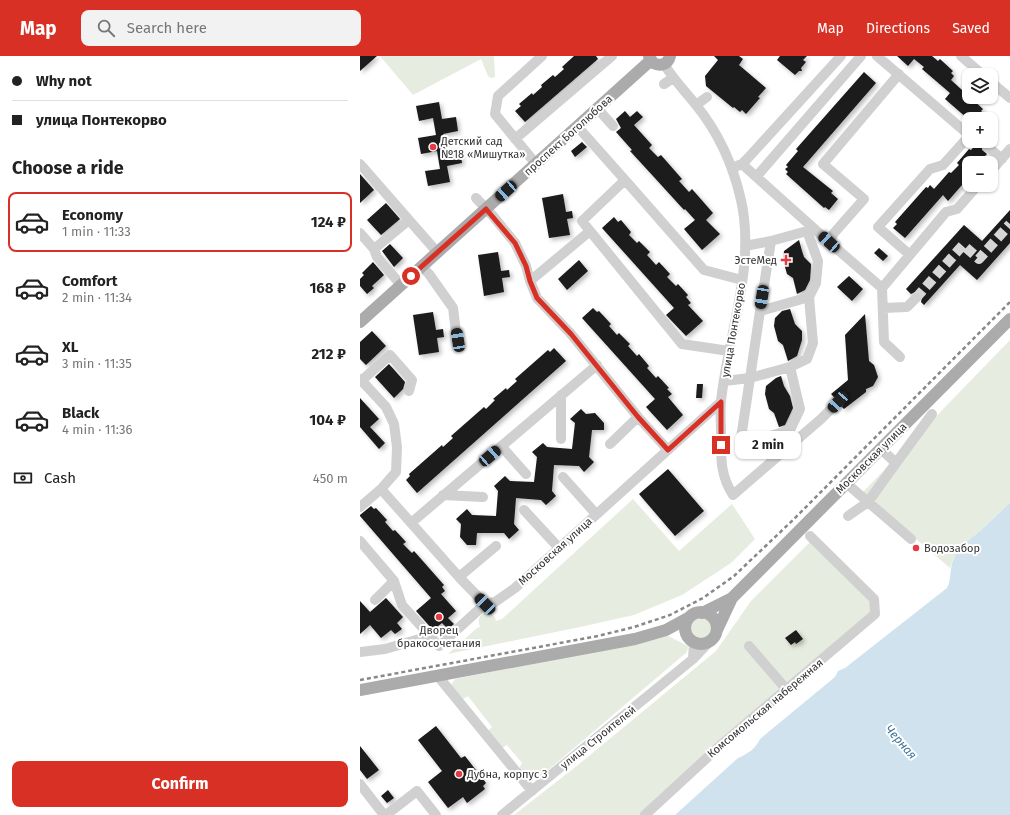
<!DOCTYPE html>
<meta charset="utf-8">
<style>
body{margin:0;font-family:"Fira Sans",sans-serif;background:#f2f2f2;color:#222;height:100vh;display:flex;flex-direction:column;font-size:15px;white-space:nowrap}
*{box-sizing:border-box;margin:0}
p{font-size:13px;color:#767676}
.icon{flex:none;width:22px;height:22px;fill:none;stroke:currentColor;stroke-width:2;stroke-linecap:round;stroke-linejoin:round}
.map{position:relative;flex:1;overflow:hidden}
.drawer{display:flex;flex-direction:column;background:#fff;width:360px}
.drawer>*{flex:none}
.hud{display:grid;align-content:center;height:88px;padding:0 12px;background:#fff}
.fabs{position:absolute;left:602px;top:12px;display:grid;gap:8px}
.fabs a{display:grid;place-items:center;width:36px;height:36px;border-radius:8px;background:#fff;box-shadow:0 1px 3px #0004;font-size:20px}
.end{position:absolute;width:18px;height:18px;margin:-9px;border:5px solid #d93025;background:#fff;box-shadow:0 0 0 2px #fff}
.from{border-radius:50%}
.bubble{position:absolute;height:28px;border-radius:8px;background:#fff;box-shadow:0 1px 3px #0004;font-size:13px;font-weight:700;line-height:28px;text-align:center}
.car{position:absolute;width:12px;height:24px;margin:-12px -6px;border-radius:5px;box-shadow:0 0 3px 1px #0007;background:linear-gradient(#222 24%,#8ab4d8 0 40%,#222 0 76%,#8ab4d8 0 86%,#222 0)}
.hud b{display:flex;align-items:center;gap:14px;height:38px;font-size:15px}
.hud b+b{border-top:1px solid #e0e0e0}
.hud i{width:10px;height:10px;background:#222}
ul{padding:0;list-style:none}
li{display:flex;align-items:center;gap:12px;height:60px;margin:0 8px 6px;padding:0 4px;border:2px solid transparent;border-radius:8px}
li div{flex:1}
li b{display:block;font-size:15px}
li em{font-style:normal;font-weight:700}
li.on{border-color:#d93025}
li>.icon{width:36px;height:36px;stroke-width:1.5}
h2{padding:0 12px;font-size:18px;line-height:48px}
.pay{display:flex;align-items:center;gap:10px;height:44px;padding:0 12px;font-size:15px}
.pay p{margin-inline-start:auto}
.button{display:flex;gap:8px;margin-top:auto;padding:8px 12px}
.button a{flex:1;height:46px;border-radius:8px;background:#d93025;color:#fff;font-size:16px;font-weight:700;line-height:46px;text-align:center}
header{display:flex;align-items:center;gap:24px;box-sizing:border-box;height:56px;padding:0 20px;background:#d93025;color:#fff}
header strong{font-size:19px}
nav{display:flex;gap:22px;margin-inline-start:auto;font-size:14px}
.search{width:280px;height:36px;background:#f2f2f2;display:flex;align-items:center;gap:10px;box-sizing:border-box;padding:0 14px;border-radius:8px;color:#767676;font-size:15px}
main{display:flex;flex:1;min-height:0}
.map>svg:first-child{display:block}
.green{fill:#e6ecdf}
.water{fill:#cfe2ee}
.building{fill:#1a1a1a;filter:url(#shadow)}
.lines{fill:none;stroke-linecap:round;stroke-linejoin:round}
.minor-tunnel{stroke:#d6d6d6;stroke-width:10;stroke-dasharray:10 5;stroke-linecap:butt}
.minor{stroke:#d0d0d0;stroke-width:10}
.major{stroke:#ababab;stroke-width:12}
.rail{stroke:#888;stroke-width:2.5;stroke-dasharray:4 3;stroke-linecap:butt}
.route{stroke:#d93025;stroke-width:5}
.poi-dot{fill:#e63946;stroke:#fff;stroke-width:1.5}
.labels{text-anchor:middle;stroke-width:4;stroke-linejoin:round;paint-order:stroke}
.street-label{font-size:11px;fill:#333;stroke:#fff}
.poi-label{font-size:11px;fill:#333;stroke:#fff;text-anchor:start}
.water-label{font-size:12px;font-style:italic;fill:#3f7597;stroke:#fff}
</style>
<header>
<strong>Map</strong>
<div class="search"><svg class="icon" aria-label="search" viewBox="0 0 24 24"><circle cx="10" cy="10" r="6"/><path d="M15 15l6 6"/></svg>Search here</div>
<nav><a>Map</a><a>Directions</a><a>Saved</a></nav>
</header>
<main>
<section class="drawer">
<div class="hud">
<b><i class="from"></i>Why not</b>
<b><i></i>улица Понтекорво</b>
</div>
<h2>Choose a ride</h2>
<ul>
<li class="on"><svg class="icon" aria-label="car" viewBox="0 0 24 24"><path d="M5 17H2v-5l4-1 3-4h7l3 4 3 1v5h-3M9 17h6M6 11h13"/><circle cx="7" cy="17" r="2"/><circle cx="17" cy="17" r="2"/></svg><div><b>Economy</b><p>1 min · 11:33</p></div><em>124 ₽</em></li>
<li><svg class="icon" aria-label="car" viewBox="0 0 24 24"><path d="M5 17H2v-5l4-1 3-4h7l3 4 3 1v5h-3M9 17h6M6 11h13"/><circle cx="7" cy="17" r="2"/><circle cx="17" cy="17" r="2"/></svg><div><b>Comfort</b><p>2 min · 11:34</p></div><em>168 ₽</em></li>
<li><svg class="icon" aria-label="car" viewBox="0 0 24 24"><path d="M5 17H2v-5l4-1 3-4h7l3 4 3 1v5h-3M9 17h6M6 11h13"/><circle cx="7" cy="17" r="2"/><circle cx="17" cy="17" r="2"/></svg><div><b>XL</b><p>3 min · 11:35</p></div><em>212 ₽</em></li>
<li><svg class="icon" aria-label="car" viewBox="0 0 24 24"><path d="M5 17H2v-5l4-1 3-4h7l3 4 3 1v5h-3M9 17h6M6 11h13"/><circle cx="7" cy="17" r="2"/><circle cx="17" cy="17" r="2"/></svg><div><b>Black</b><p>4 min · 11:36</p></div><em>104 ₽</em></li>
</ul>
<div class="pay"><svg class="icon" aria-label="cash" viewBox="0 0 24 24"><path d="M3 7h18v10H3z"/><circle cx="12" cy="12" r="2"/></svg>Cash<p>450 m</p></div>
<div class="button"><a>Confirm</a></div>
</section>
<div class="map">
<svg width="650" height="759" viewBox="0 0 650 759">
<defs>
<filter id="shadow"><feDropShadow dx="2.5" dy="2.5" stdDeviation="2" flood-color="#0004"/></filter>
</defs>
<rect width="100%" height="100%" fill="#fff"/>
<path class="green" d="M20 0H134L135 21 131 22 128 20 121 3 53 39Z
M650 284V446L622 473 600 492 594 501 590 512 502 437Z
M273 443 319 495 372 448 395 483 371 507 322 539 274 559 220 571 88 598 117 572 120 571C114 557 132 550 136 565L142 563Z
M450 486 511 544V556L283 759H154L218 709 356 595 391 545Z
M329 573a12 12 0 1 1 24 0a12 12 0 1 1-24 0Z
M306 579 328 590 327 596 180 721 167 722 159 713 162 707 147 689 142 692 128 675 132 671 108 640 103 643 91 629 95 623 277 587Z"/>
<path class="water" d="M650 446V759H315L378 702C388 698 396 692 400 683L475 621 478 615 485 612 587 532C592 522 589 512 594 502 599 490 611 483 621 474 631 465 641 455 650 446Z"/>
<path class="building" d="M0 0H17L0 15Z
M214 0H236L238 3 165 66 155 55 161 50 159 48 172 37 173 39 182 31 181 29 193 19 195 21 204 13 202 11Z
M354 0H379L383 3 379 9 406 32 398 41 400 42 386 58 382 54 380 56 374 51 373 52 346 30 345 20 358 4Z
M420 0H447L443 4 446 6 441 12 442 15H439L435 19 417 4Z
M537 0H572L578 5 580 3 593 15 591 17 594 20 591 24 623 53 621 55 629 63H608L585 43 590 37 562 13 564 11 554 3 548 10Z
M504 16 516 27 443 111 473 135 471 137 478 143 469 154 465 151 464 152 426 118 428 116 425 113 428 111 426 109 438 95 436 93Z
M79 46 82 63 96 61 98 75 83 78 86 96 100 94 102 107 87 110 90 126 68 130 65 115 80 113 77 95 61 98 58 82 76 79 73 62 59 65 56 50Z
M265 55 270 61 277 55 283 61 274 69 292 89 289 92 298 101 301 99 322 123 319 125 329 136 332 133 353 157 346 164 360 178 342 194 324 173 335 164 325 153 324 154 293 120 270 95 272 94 256 76 261 72 256 63Z
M619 85H626L622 90V94L627 98 625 100 627 101 622 107H609V121L588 145 583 139 545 182 533 172 537 168 535 166 566 131 568 132 570 129 574 133 589 116 591 117 599 109 597 107 609 93 611 94Z
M222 86 227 91 215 101 211 95Z
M0 118 14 134 0 147Z
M203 138 206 156 212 155 213 162 207 163 210 179 189 182 182 142Z
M26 147 40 163 21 179 7 164Z
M650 154V187L617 224 600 209 564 249 561 246 562 241 560 237 555 236 551 238 546 233 604 169 622 185Z
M254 161 258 166 261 164 271 176 269 179 277 187 279 185 290 196 287 199 296 209 299 206 310 218 307 221 316 230 318 228 328 239 326 241 331 247 328 249 343 265 326 280 306 259 314 252 242 172Z
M439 184 442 195 444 201 451 208V210L450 224 445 234 437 238 433 222 427 218 423 204 424 195Z
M30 188 43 202 34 211 22 195Z
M519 192 528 200 523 205 514 197Z
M138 196 141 215 149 214 150 221 142 222 144 236 124 240 118 199Z
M219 204 228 215 207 234 198 223Z
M13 206 24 219 12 230 14 232 7 238 0 230V223L4 219 2 217Z
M489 220 503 233 492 245 477 231Z
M233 252 237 256 239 255 251 268 249 270 257 279 259 277 270 288 268 290 277 300 279 298 289 310 287 312 296 322 298 320 309 332 307 333 312 338 308 341 323 359 307 374 286 351 295 343 222 262Z
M430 253 435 268 442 275V284L437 300 428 305 423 289 418 285 414 270 415 262 422 255Z
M73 256 76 274 83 273 84 281 77 282 79 296 59 299 53 259Z
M505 258 509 305 514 309 518 321 513 330 506 333V336L484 353 482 351 484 347 483 342 479 340 474 341 471 338 488 324 485 279Z
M12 275 26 290 6 309 0 303V286Z
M194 292 206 305 57 437 46 424 50 420 49 418 82 389 83 391 93 382 91 380 124 351 126 353 135 344 133 343 146 332 147 334 157 325 155 323 188 294 190 296Z
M29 308 45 326 43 333 34 342 15 321Z
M421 320 424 330 430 340 433 352 425 369 419 371 414 357 409 353 405 338 406 330 416 322Z
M337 328H343L342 342H336Z
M0 342 19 363 10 371 25 387 19 393 0 371Z
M221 353 226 358 235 357 244 367V374H232L229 401 234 406 224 416 219 410 194 409 192 435 196 440 186 449 181 444 156 442 154 468 159 474 149 483 144 477H117L116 489H107L100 481 101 468 96 463 107 453 112 459 136 460 138 435 134 430 145 420 150 425 174 426 177 401 172 396 183 387 187 391 212 393 215 367 210 363Z
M308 413 344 455 315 480 279 438Z
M11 450 14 453 16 452 27 464 25 466 33 475 35 474 46 486 43 488 52 497 54 495 84 529 82 531 85 535 81 538 96 555 88 562 94 568 88 573 82 567 73 574 56 555 71 542 0 460V459Z
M26 542 43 561 37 567 42 573 35 578 31 574 21 582 10 569 0 578V545L10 556Z
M436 574 443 583 436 588 435 586 431 589 425 582Z
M76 670 101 702 105 700 126 727 123 730 125 733 107 747 103 741 88 752 68 726 82 715 58 684Z
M0 690 19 714 7 723 0 714Z
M28 734 34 742 27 747 21 740Z"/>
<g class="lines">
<path class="minor-tunnel" d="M556 242 603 189 619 203 650 168"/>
<path class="minor" d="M517 0 609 79
M601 0 623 19
M304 8C313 23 325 35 336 49 358 76 373 109 381 144 396 210 368 279 361 345 360 356 361 367 361 378 361 402 360 419 373 439L461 363 478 346
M631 26 650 42
M304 28 313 22
M336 49 347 41
M237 52 253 70
M217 70 265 124
M155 83 252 0
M628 91 642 103
M0 108 77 196
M176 108 135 58 138 40 182 0
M382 108 469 186 522 232
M377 110 382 108 388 102 481 0
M631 115 650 93
M397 120 501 0
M116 142 133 160 155 187 166 210 170 225 177 242 211 278 278 361 308 394
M230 175 322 288 369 295
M0 177 14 193 49 164
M411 185 400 255 380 389 430 374 440 353 430 311 447 303 453 287 449 241 456 227 458 205 447 175
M469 186 474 177 504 143 463 108 539 18
M385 190 411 185 447 175 452 171
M14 193 17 201 41 229
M550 199 518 171 570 113 583 109 609 80
M61 210 69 218 93 252 97 284
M170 225 230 175 222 165 265 124 344 214 382 224
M523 252 547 251 556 242
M400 255 449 241
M540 301 524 286 522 232 586 156 597 153 618 129
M0 323 26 351 34 368 37 391 36 416 21 433 0 451
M364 325 390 322 430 311
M0 326 30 299 52 324 49 335
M201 383V339
M250 388 278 361
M141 390 166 418
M536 407 572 358
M203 421 236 458
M486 427 551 483
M21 433 99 521 125 548
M83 439 123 441
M164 454 199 492
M488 460 508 446 536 407 521 393
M51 467 237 309
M0 485 34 525 42 549 79 590 125 548 135 546 155 532 361 346
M99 521 136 490
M15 544 34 525
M389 590 427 634
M0 596 25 593 70 580
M333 603 334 587
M77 619 172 735
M0 728 24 759
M26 759 57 735 76 759
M142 759 333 603 349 586
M285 759 362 688 515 558 514 543 450 480"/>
<path class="major" d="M289 0 293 7C301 11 308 8 310 0
M0 266 290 5
M325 572a16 16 0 1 1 32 0a16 16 0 1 1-32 0Z
M342 557 372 542 650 263
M357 574 372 542
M0 634 275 583 306 574 328 562"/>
<path class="rail" d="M0 624 238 580 274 571 310 559 343 542 374 520 433 464 650 246"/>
</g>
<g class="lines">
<path class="route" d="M51 220 126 153 155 187 166 210 170 225 177 242 211 278 278 361 308 394 361 346V389"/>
</g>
<g class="poi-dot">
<circle cx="73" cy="91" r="4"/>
<path d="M424 198h4v4h4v4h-4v4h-4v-4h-4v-4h4z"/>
<circle cx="556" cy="492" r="4"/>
<circle cx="79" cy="561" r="4"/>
<circle cx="99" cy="718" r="4"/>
</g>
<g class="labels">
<g class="street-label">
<text transform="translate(208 79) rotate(-42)" y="4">проспект Боголюбова</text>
<text transform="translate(373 274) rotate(-80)" y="4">улица Понтекорво</text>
<text transform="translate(511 402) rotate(-45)" y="4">Московская улица</text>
<text transform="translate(195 495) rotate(-42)" y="4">Московская улица</text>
<text transform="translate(405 652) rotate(-40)" y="4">Комсомольская набережная</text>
<text transform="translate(238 681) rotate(-39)" y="4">улица Строителей</text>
</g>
<g class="poi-label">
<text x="81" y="89">Детский сад<tspan x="81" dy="13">№18 «Мишутка»</tspan></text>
<text x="417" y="208" text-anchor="end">ЭстеМед</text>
<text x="564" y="496">Водозабор</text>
<text x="79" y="578" text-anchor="middle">Дворец<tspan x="79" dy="13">бракосочетания</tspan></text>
<text x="107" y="722">Дубна, корпус 3</text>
</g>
<g class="water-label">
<text transform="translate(541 686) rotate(49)" y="4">Черная</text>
</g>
</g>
</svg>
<div class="fabs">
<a><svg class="icon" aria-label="layers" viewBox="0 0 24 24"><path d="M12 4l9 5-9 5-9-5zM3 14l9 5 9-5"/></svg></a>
<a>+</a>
<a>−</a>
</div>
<i class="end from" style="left:51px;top:220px"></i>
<i class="end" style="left:361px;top:389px"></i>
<div class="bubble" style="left:375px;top:375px;width:66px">2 min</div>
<i class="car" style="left:146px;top:135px;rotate:228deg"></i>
<i class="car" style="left:469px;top:186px;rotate:312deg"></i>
<i class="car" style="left:402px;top:241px;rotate:189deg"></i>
<i class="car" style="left:98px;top:284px;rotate:351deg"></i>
<i class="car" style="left:478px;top:346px;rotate:222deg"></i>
<i class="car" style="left:130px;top:400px;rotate:49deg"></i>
<i class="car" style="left:125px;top:548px;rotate:316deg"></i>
</div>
</main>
